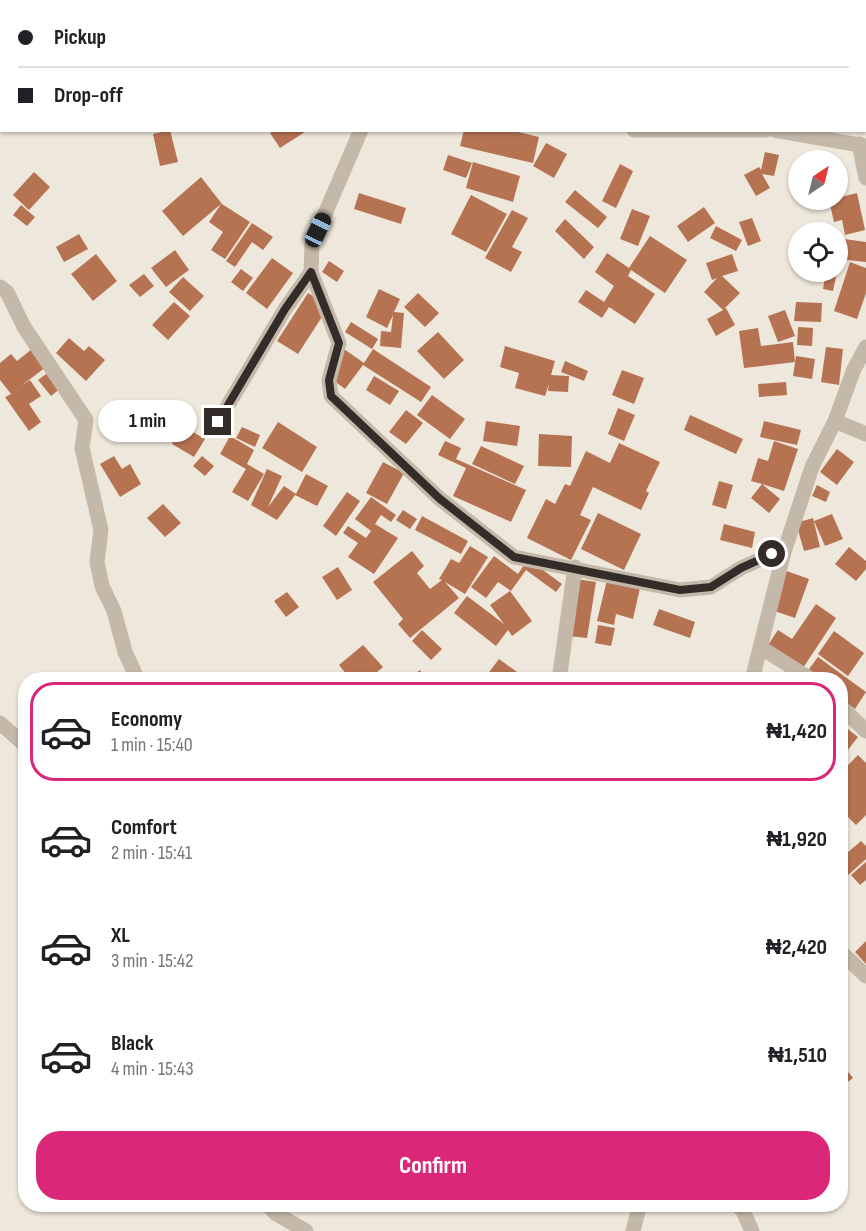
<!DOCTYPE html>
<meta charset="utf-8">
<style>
body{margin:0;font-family:"Sofia Sans Condensed",sans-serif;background:#f2f2f2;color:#202124;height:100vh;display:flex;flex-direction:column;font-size:22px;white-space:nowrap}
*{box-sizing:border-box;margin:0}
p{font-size:20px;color:#757577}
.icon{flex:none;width:33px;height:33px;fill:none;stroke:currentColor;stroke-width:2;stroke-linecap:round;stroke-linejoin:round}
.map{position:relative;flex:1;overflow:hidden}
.side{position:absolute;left:18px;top:672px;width:830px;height:540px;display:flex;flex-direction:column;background:#fff;border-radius:24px;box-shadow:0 2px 4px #0004}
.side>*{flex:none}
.guide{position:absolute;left:0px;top:0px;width:867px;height:132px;box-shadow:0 2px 4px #0004;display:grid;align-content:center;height:132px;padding:0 18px;background:#fff}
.needle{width:39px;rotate:35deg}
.controls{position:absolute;left:788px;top:150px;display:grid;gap:12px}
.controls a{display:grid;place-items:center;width:60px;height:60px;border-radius:50%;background:#fff;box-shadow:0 2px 4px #0004;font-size:30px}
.end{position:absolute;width:27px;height:27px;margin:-14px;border:8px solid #332c28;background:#fff;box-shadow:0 0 0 3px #fff}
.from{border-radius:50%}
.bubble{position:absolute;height:42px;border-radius:21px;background:#fff;box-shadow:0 2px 4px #0004;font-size:20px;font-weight:700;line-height:42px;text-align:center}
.car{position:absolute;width:18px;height:36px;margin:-18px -9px;border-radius:8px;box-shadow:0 0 4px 2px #0007;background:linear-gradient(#222 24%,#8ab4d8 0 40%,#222 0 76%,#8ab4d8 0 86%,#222 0)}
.guide b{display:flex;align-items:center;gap:21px;height:57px;font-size:22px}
.guide b+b{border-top:2px solid #e0e0e0}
.guide i{width:15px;height:15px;background:#202124}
ul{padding:10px 0 0;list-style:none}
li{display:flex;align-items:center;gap:18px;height:99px;margin:0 12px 9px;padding:0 6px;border:3px solid transparent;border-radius:24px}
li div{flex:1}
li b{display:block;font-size:22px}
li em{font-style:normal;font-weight:700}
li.current{border-color:#db2777}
li>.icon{width:54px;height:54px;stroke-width:1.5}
.button{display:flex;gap:12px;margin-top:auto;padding:12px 18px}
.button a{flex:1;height:69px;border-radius:24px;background:#db2777;color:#fff;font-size:24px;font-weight:700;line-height:69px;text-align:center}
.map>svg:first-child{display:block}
.building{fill:#b67352}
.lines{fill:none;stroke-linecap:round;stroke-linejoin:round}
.minor{stroke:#c4b8a9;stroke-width:15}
.route{stroke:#332c28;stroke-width:8}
</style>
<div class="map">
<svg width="866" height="1231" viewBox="0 0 866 1231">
<rect width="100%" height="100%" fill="#eee7db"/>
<path class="building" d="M170 130 178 162 160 166 153 134Z
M275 130H308L280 148 270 133Z
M464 130H510L539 137 533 163 460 146Z
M546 143 567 154 554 178 533 166Z
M765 152 779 155 774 176 762 174 770 188 756 196 744 175 759 167 761 170Z
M448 155 472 163 466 178 443 170Z
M473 162 520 176 513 202 466 188Z
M620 164 633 171 616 208 602 201Z
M34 172 50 187 29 210 13 195Z
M201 177 222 204 250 222 225 259 211 250 223 232 209 222 221 204 183 236 162 211Z
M575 190 607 217 598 228 565 202Z
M359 193 406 208 401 224 354 209Z
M857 193 865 230 845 235 842 220 834 222 829 200Z
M471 195 507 214 486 252 451 234Z
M21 205 35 217 27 226 13 215Z
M704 207 715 223 688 242 677 226Z
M632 209 650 216 638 246 620 239Z
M512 210 528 218 512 247 522 252 511 272 485 258Z
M752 218 761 241 748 246 739 222Z
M565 219 594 247 584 259 555 231Z
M252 223 273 237 263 250 252 242 235 267 226 261Z
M716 226 742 240 736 251 710 238Z
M79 234 88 249 64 262 56 247Z
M650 236 687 260 665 293 631 270 628 276 655 294 635 324 609 307 602 318 578 302 586 290 604 302 614 286 595 272 607 253 629 268Z
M837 238 866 242V262L837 259Z
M175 250 189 270 166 287 151 268Z
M96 254 117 281 93 301 71 274Z
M732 254 738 271 722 276 740 293 724 309 726 308 735 325 716 336 707 319 723 310 704 292 717 278 712 280 706 263Z
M272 258 293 273 267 309 246 293Z
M329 261 344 271 337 282 322 272Z
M850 262 866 268V293L857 319 834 311Z
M241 269 253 278 243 291 231 282Z
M826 272H837L833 291 823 289Z
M144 274 154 286 140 297 129 285Z
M183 277 204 296 190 311 169 292Z
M379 289 400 299 394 312 404 313 401 348 380 346 381 331 391 332 393 315 387 328 366 317Z
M308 293 329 306 298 354 277 341Z
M418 293 439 313 425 327 404 307Z
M174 302 190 316 168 340 152 325Z
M796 302 822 303 821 322 794 321Z
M785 310 795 336 778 342 768 316Z
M351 322 378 339 372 349 345 332Z
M798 327 813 328 812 346 797 345Z
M758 328 761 346 793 342 795 362 744 368 739 331Z
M438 332 464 360 444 379 417 351Z
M69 338 84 351 89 346 105 360 86 381 56 353Z
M505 346 555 361 551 375 569 376 568 392 548 391 549 384 545 396 515 388 519 373 500 367Z
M826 347 843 349 839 385 821 382Z
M32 349 46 367 21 386 30 380 41 396 29 404 41 422 29 431 5 397 11 394 0 380V363L11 354 17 361Z
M344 349 364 363 373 349 431 387 421 402 363 365 345 389 325 374Z
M796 356 815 359 812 379 793 376Z
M565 361 588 371 584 381 561 372Z
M622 370 644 378 634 404 612 395Z
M49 372 62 387 51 396 38 380Z
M374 376 399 391 390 405 366 390Z
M786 382 787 395 759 397 758 384Z
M432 395 465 419 450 439 417 415Z
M618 408 635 415 624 441 608 434Z
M406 410 423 423 406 444 389 432Z
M690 415 743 439 736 454 684 430Z
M486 421 520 426 517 446 483 441Z
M764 421 801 430 797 445 760 437Z
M278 422 317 447 302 472 262 448Z
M183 426 205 439 194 457 172 444Z
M242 427 260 435 255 447 236 438Z
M539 434 572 436 571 467 538 466Z
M230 436 254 450 247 464 264 474 248 501 232 492 246 469 220 454Z
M445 441 461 448 456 459 526 490 511 522 453 496 466 468 438 455Z
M774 441 798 449 784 491 762 484 780 499 769 513 751 498 762 484 751 481 758 458 768 461Z
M619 443 660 462 646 491 649 493 641 510 593 487 580 515 591 520 571 560 527 538 546 499 555 504 565 484 570 486 586 451 610 463Z
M481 446 524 466 515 484 472 464Z
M837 449 854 462 837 485 820 472Z
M114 456 122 469 130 464 141 484 120 497 100 464Z
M202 456 214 466 205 476 193 466Z
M383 462 404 473 387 504 366 493Z
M267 469 282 476 268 507 284 486 296 494 306 474 328 486 317 506 295 495 277 520 251 505Z
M719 481 733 485 726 509 712 505Z
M817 485 830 492 826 502 812 496Z
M347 492 360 501 336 536 323 526Z
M371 497 396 515 391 522 381 515 375 524 398 538 374 574 348 557 358 543 343 533 348 526 366 538 371 531 355 519Z
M163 504 181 523 165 537 147 518Z
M403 510 417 519 410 529 396 520Z
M598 513 641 534 624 570 581 549Z
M832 514 843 539 825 546 814 521Z
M422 516 468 541 461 554 415 530Z
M813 518 820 547 804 551 796 523Z
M724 524 755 532 752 548 720 540Z
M470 546 488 557 465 594 445 582 459 598 410 638 398 624 403 619 373 582 412 551 424 566 417 573 430 589 442 580 439 579 451 559 459 563Z
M849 547 866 561V569L856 581 835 564Z
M494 556 518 574 528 559 562 584 556 592 526 570 511 591 498 582 486 598 471 587Z
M338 567 352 590 337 600 322 577Z
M784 570 809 579 795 618 769 609Z
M577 579 596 582 587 638 569 636Z
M607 580 640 588 633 619 616 614 614 625 597 621Z
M510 591 532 621 512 636 508 630 496 646 454 613 467 596 504 624 490 605Z
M287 592 299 607 286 617 274 601Z
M816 604 836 618 803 668 768 645 778 630 792 639Z
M659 609 695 622 690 638 653 625Z
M598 625 615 628 611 646 595 643Z
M422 630 442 649 431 660 412 641Z
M834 631 864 653 848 676 818 654Z
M363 645 383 667 368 680H351L339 665Z
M818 657 866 692 855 709 840 698V680H815L806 673Z
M499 659 517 672 511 680H493L487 675Z
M420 670 426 680H405Z
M840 723 858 737 840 760Z
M858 755 866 763V815L856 825 840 809V773Z
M861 841 866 846V859L847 876 840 868V859Z
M866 862V880L860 885 851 875Z
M866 941V964L855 952Z
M840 1062 853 1078 840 1088Z"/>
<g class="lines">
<path class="minor" d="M412 0 415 2
M361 130 312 244 311 272 339 343 329 380 331 396 440 499 514 557 680 590 711 587 741 568 772 554 784 552
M634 130H766
M774 130 866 146
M859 144 866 178
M0 287 7 292 24 327 86 420 82 448 101 530 97 562 102 586 114 611 125 652 138 680
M835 421 866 434
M218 422 285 309 311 272
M760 647 812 680
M559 680 575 567
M752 680 784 552 812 467 835 421 854 369 866 347
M840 706 866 731
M0 723 26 746
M840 951 866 976
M267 1204 275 1213 306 1231
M737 1204 743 1211 752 1231
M633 1231 640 1204"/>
</g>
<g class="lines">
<path class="route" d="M218 422 285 309 311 272 339 343 329 380 331 396 440 499 514 557 680 590 711 587 741 568 772 554"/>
</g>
</svg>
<div class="controls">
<a><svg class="needle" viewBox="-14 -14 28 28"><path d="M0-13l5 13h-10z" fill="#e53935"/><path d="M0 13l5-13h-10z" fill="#757577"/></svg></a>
<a><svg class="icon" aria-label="locate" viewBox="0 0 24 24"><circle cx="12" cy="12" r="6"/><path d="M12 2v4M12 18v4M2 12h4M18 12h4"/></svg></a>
</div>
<i class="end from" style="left:772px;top:554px"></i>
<i class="end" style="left:218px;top:422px"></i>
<div class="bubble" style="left:98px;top:400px;width:99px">1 min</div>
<i class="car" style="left:318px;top:230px;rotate:25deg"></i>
<div class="guide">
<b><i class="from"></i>Pickup</b>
<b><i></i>Drop-off</b>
</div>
<section class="side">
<ul>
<li class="current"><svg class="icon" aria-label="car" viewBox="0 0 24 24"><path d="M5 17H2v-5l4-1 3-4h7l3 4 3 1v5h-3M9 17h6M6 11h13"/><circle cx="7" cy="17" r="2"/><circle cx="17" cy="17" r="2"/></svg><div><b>Economy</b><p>1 min · 15:40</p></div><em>₦1,420</em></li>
<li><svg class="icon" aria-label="car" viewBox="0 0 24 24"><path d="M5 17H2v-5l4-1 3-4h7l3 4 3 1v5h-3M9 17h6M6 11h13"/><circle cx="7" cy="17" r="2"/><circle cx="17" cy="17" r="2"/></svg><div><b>Comfort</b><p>2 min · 15:41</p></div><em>₦1,920</em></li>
<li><svg class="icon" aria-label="car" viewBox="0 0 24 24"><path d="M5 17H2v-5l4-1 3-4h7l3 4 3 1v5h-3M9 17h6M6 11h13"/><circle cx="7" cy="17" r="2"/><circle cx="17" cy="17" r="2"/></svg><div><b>XL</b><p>3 min · 15:42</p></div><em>₦2,420</em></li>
<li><svg class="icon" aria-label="car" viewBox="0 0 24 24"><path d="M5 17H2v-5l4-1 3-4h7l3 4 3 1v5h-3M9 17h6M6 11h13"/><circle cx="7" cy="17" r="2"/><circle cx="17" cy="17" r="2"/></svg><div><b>Black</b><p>4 min · 15:43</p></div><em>₦1,510</em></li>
</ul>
<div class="button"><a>Confirm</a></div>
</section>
</div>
